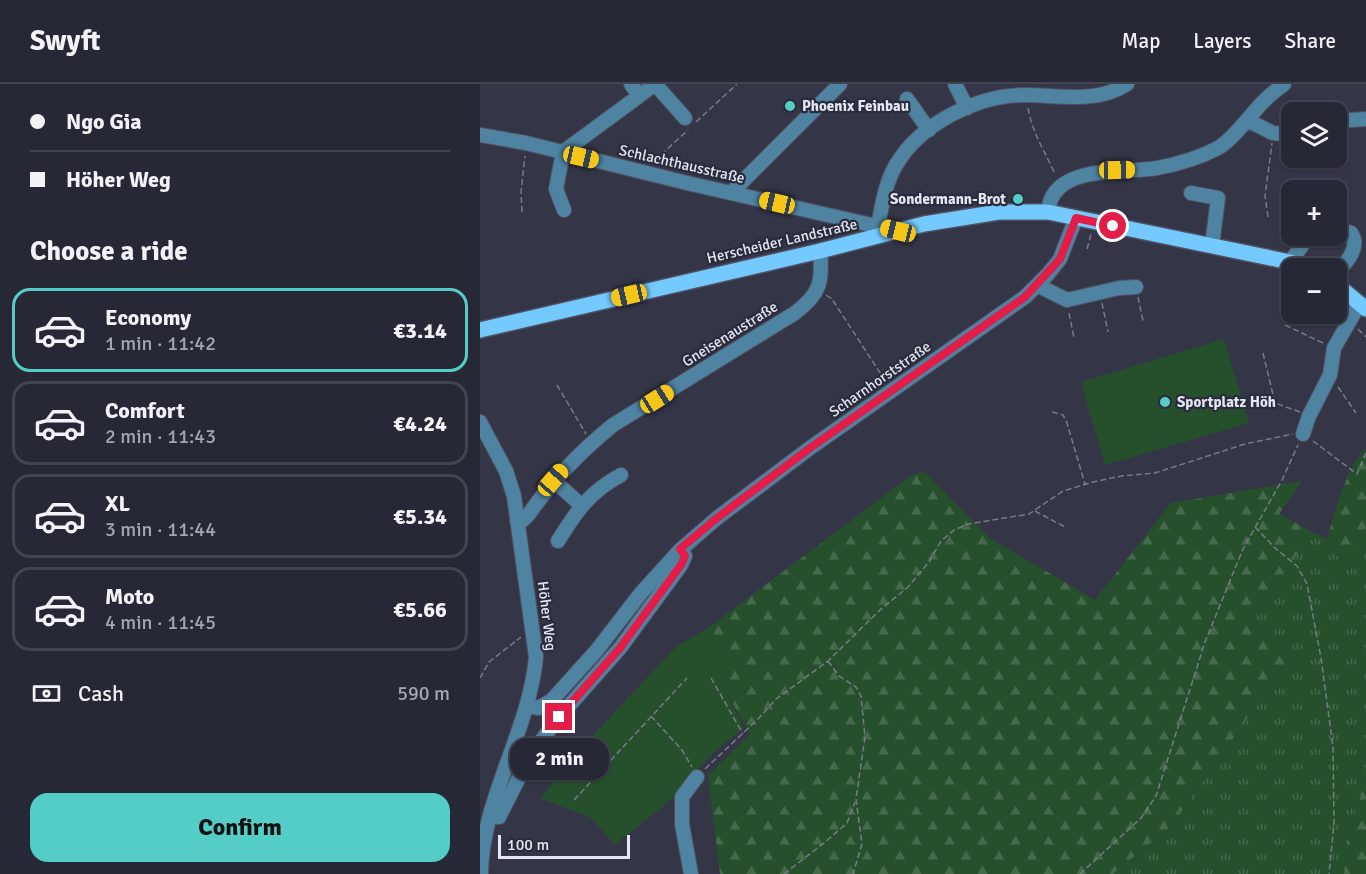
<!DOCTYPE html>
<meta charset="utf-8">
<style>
body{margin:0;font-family:Signika,sans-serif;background:#2f303e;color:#f1f3f6;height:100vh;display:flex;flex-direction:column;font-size:22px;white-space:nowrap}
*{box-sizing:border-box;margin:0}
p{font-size:20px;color:#a4a6ad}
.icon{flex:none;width:33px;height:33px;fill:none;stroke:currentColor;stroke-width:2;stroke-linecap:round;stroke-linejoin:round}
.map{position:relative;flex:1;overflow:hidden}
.panel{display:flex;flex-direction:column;background:#272836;width:480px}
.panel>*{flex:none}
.guide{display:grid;align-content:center;height:132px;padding:0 30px;background:#272836}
.buttons{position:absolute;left:801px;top:18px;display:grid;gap:12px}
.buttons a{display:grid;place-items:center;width:66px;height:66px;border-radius:12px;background:#272836;box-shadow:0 2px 4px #0004,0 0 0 2px #434451;font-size:30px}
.scale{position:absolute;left:18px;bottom:15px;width:132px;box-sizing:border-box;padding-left:6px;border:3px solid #e4e6f1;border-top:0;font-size:16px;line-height:21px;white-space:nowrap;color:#e4e6f1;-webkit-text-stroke:4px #2a2b3d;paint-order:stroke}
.end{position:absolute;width:27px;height:27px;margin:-14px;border:8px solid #e11d48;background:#fff;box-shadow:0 0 0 3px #fff}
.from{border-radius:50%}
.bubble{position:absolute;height:42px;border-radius:18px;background:#272836;box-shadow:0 2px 4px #0004,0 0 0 2px #434451;font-size:20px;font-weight:800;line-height:42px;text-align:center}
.car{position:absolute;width:18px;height:36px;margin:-18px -9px;border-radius:8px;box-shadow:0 0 4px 2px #0007;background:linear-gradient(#f5c518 24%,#345 0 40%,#f5c518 0 76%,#345 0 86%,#f5c518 0)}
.guide b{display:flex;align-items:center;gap:21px;height:57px;font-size:22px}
.guide b+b{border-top:2px solid #434451}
.guide i{width:15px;height:15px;background:#f1f3f6}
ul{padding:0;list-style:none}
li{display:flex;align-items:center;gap:18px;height:84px;margin:0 12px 9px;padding:0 18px;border:3px solid #434451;border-radius:18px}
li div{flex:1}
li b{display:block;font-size:22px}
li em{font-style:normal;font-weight:800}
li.selected{border-color:#54cdc7}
li>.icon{width:54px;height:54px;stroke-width:1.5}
h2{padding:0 30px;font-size:27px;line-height:72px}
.pay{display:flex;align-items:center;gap:15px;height:66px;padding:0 30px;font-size:22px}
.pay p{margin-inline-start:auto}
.cta{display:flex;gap:12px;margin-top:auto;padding:12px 30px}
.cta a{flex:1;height:69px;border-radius:18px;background:#54cdc7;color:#111;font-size:24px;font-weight:800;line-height:69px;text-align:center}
header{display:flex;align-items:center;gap:36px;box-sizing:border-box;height:84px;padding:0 30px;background:#272836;border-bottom:2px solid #434451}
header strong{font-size:28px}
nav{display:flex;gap:33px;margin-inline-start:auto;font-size:21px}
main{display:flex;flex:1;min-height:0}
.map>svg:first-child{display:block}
.grass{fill:url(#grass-tufts)}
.forest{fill:url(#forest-firs)}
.garden{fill:#26502c}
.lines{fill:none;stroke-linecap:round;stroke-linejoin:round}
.minor-casing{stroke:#505263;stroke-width:16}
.major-casing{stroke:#505263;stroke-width:18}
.path{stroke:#787a8a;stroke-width:1.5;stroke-dasharray:6 3;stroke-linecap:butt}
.minor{stroke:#4f83a2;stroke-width:14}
.major{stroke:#74cafe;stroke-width:15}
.route{stroke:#e11d48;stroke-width:8}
.poi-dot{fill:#54cdc7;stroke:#2a2b3d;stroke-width:2}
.labels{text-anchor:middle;stroke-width:4.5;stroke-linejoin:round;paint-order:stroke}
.poi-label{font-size:15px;font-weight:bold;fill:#e4e6f1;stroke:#2a2b3d;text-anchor:start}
.street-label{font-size:15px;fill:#e4e6f1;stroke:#2a2b3d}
</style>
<header>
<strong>Swyft</strong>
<nav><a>Map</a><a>Layers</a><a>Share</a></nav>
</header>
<main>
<section class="panel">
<div class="guide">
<b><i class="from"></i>Ngo Gia</b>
<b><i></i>Höher Weg</b>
</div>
<h2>Choose a ride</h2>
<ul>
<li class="selected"><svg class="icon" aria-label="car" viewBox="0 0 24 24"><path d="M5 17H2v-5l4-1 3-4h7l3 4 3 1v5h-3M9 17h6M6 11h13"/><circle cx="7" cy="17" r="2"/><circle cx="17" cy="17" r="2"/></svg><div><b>Economy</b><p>1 min · 11:42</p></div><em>€3.14</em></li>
<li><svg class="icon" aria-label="car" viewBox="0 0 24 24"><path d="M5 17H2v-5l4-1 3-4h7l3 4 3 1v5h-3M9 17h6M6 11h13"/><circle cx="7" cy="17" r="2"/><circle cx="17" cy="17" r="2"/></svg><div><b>Comfort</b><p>2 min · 11:43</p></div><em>€4.24</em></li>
<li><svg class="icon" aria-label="car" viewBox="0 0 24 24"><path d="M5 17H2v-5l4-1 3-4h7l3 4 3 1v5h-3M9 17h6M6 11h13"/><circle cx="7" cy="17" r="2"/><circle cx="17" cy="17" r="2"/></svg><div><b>XL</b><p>3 min · 11:44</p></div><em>€5.34</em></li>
<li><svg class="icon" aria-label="car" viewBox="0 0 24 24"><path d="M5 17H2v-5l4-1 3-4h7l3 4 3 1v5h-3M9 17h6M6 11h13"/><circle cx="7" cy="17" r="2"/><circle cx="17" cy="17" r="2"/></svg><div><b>Moto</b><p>4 min · 11:45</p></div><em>€5.66</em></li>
</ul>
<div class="pay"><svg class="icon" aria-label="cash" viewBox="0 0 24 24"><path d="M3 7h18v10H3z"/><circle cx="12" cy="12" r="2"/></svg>Cash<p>590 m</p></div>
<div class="cta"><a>Confirm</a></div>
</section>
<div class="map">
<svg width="886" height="790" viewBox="0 0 886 790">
<defs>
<pattern id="grass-tufts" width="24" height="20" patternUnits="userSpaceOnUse" patternTransform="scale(1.5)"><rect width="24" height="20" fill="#26502c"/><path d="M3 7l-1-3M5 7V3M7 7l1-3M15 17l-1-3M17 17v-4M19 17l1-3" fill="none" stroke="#45694b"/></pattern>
<pattern id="forest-firs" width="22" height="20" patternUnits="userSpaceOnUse" patternTransform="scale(1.5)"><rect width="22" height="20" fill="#26502c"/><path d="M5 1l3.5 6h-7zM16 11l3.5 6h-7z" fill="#45694b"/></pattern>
</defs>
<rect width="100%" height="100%" fill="#343648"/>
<path class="grass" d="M886 441V693L867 757 864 790H633L693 740 814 568 771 530 834 449 847 454 845 464 880 456Z"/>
<path class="forest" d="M886 364V441L880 456 859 473 845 464 847 454C857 423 864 388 886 364Z
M444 387 508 453 615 516 691 419 822 397 799 430 834 449 771 530 814 568 693 740 633 790H240L228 691 270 650 237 592 227 545 429 393Z
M886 693V790H864L867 757Z"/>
<path class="garden" d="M744 255 769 339 625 381 601 298Z
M227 545 252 578 237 592 264 644 236 666 185 721 134 761 112 734 61 715 87 679 197 562Z"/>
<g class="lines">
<defs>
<path id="minor" d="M151 0 159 12 175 0 205 34
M475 0 487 24
M427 15 449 46
M767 36 793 49 812 51
M856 37 886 35
M0 51 46 59 207 99 418 147
M83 68 159 12
M83 68 76 105 84 126
M251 109 360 0
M711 109 738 114 732 162
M568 128C572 79 644 90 677 84 699 80 719 74 738 64 754 55 772 28 786 15 792 9 798 5 804 0
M398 142C402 122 405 99 416 81 440 40 497 11 544 11 579 11 616 20 647 0
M856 144 871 149C881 164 866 179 856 189
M810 178 829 152
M557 201 587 216 639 204 656 203
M0 338 26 387 34 412 56 573C49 648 2 714 1 790
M823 350 829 332 850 291 854 264 880 219
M73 396 101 421
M37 437 43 436 49 430C73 395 100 368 133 341L315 229C340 210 343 198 340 167
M78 457C96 428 109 408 141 391
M47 622 59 624 72 616 117 566 161 509 200 466 237 434 330 364 545 213 568 190 580 175 596 134
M10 732 19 733 50 672 79 633 140 564 201 481 205 472 200 466
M211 790 202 740V713L217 693"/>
<path id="major" d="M856 200 886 225
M0 246 340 167 444 140 519 128H568L810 178 828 184"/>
</defs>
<use href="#minor" class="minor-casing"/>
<use href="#major" class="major-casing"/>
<path class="path" d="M548 24C552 48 565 68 575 90
M216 38 257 0
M177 79 184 68 208 46
M42 128 41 108 45 72
M788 133 785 112 792 59
M607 165 611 150
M346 211 352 215 406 298
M658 213 663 237
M622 219 628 248
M589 229 594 254
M805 241 843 259
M878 245 886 253
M783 269 795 319 820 328
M77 301 106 350
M858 303 876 329
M572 328 583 331 587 339 605 400
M833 357 877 390 886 369
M555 427 585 443
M775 443 795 464 817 482 827 500 841 574 853 663 854 739 849 790
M348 577 359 592 376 603 381 612 385 653 376 715 382 760 373 790
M0 594 9 578 41 553
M231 594 263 650
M171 632 202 666 212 683
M225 685 279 634 296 615 348 577 400 526 428 503 449 478 461 457 474 446 488 440 549 430 583 407 613 398 641 392 675 389 765 360 813 350
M94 716 207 594
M304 790 344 759 367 739 375 718
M600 790 661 734 676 712 725 558 763 465 802 396 818 361"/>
<use href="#minor" class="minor"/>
<use href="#major" class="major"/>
</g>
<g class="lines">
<path class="route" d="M79 633 140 564 201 481 205 472 200 465 237 434 330 364 545 213 580 175 596 134 633 142"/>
</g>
<g class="poi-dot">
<circle cx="310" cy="22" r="6"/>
<circle cx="538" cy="115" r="6"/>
<circle cx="685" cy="318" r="6"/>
</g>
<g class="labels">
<g class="poi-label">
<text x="322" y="27">Phoenix Feinbau</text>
<text x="526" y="120" text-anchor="end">Sondermann-Brot</text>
<text x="697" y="323">Sportplatz Höh</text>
</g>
<g class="street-label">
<text transform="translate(202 80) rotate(13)" y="5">Schlachthausstraße</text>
<text transform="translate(302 157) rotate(-13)" y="5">Herscheider Landstraße</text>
<text transform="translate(250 250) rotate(-32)" y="5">Gneisenaustraße</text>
<text transform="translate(400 295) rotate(-35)" y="5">Scharnhorststraße</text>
<text transform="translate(67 532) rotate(83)" y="5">Höher Weg</text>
</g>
</g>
</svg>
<div class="buttons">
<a><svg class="icon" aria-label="layers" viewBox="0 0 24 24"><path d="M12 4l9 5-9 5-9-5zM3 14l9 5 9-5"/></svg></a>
<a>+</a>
<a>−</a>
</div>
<div class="scale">100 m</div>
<i class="end from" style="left:633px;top:142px"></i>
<i class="end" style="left:79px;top:633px"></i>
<div class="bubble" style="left:30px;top:654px;width:99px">2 min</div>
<i class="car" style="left:101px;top:73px;rotate:103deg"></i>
<i class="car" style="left:637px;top:86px;rotate:89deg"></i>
<i class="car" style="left:297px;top:119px;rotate:283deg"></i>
<i class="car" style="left:418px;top:147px;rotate:284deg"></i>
<i class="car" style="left:149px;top:211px;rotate:257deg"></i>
<i class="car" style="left:177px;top:315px;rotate:58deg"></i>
<i class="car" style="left:73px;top:396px;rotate:41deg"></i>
</div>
</main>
